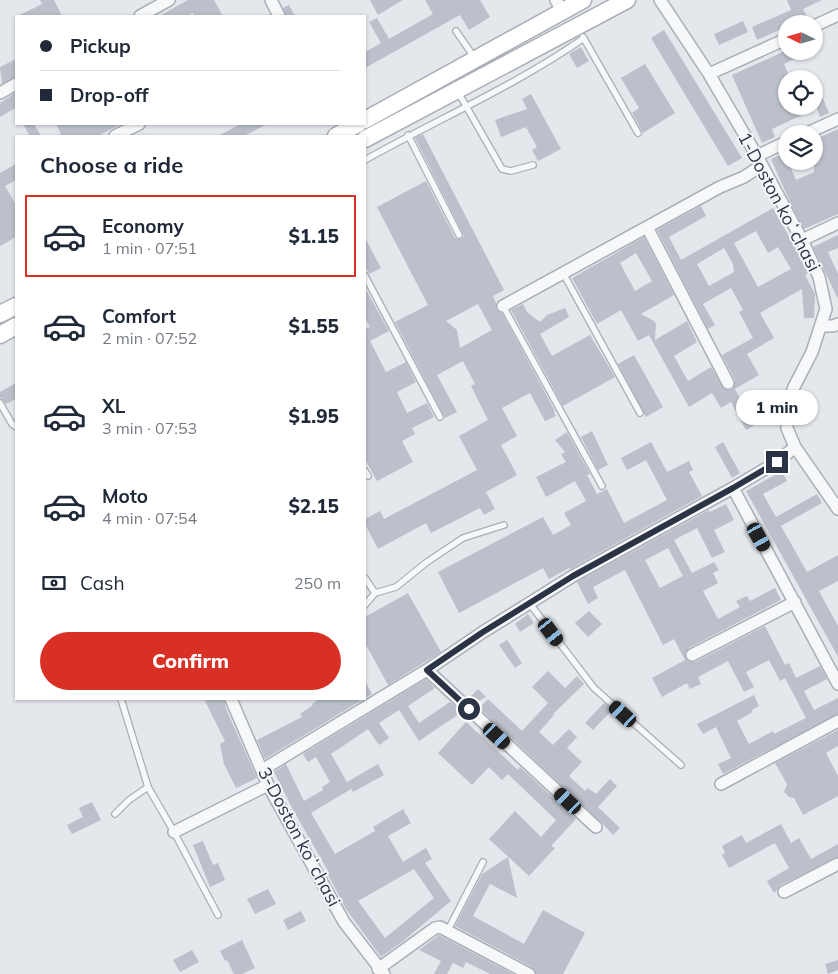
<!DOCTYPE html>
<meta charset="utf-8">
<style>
body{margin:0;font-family:Mulish,sans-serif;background:#f2f2f3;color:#1f2937;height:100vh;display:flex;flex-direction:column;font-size:19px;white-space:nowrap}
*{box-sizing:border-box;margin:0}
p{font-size:16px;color:#747a83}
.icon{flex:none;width:28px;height:28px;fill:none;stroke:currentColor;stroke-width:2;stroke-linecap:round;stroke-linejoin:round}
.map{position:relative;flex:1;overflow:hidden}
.side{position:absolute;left:15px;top:135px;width:351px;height:565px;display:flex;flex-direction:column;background:#fff;border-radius:0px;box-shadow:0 1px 4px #0004}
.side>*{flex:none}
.banner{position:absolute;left:15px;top:15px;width:351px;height:110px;border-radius:0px;box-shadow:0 1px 4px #0004;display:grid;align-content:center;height:110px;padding:0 25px;background:#fff}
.needle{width:32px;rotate:275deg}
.controls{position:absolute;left:778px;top:15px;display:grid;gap:10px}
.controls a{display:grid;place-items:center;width:45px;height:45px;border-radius:50%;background:#fff;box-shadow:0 1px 4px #0004;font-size:25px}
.end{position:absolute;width:22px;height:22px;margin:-11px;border:6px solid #2b3445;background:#fff;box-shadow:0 0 0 2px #fff}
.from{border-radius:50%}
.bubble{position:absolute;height:35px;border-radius:18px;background:#fff;box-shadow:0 1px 4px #0004;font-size:16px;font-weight:800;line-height:35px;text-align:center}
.car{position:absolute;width:15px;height:30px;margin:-15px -8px;border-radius:6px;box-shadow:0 0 4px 1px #0007;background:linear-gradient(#222 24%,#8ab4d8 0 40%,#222 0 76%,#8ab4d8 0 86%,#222 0)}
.banner b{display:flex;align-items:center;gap:18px;height:48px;font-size:19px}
.banner b+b{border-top:1px solid #e0e1e3}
.banner i{width:12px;height:12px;background:#1f2937}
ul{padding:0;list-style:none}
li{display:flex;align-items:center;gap:15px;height:82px;margin:0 10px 8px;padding:0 15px;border:2px solid transparent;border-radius:0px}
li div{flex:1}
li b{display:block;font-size:19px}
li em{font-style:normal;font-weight:800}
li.active{border-color:#d93025}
li>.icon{width:45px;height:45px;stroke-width:1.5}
h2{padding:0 25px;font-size:22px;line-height:60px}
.pay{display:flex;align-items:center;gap:12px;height:55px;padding:0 25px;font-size:19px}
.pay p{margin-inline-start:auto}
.action{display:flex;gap:10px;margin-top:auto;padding:10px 25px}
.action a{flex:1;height:58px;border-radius:30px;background:#d93025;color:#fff;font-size:20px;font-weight:800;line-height:58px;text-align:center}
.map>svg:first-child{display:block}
.building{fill:#bbc0ca;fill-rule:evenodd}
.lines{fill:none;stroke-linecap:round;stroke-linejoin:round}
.service-casing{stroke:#a9aeb7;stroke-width:8}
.minor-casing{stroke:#a9aeb7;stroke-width:14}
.secondary-casing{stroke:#a9aeb7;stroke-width:19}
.service{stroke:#f7f8fa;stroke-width:5.5}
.minor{stroke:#f7f8fa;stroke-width:11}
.secondary{stroke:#fff;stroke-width:16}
.route{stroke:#2b3445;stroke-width:6}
.labels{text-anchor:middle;stroke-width:4;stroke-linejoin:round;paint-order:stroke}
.street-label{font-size:18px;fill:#2b3445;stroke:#f4f6f9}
</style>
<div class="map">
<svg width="838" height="974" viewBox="0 0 838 974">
<rect width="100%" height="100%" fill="#e4e7ec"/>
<path class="building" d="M40 0H54L62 16H18L42 4Z
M188 0H214L223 16H194L193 13 186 16H159Z
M370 0H403L378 15Z
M425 0H480L490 17 469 30 460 15 365 68V52L381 43 369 22 377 18 389 39 433 14Z
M787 0H822L803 9 807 17 792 24H786V27L757 40 752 27 791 10Z
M289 5 295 16H286L283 8Z
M743 21 748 32 719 45 714 34Z
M664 30 742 158 728 166 651 38Z
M581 47 589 61 577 68 569 54Z
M785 51H811L784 64 790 79H786V106H814V77L829 113 820 117 817 108 772 129 775 137 762 143 732 75Z
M16 59V77L2 84 0 67Z
M645 64 675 113 643 133 632 113 639 108 621 78Z
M16 92V111L15 108 0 117V103Z
M531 94 561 149 538 161 532 150 537 147 526 127 501 137 495 120 527 109 522 99Z
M23 124H34L41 136H30Z
M56 124H121L98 136H62Z
M241 124H267L244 136H218Z
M838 129V214L804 229 790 202 771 159 784 153 786 161H788L796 180 814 172V140Z
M423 134 504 290 493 296 496 303V309L502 313 555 411 554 412 556 416 545 421 530 393 502 408 517 436 501 445 517 475 486 492 495 509 484 515 480 508 431 533 426 523 378 549 365 524V519L380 511 384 519 477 470 459 436 488 420 471 386 475 384 463 361 437 375 457 412 445 418 395 322 428 305 377 207 426 181 455 238 461 239 464 236 415 138ZM478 304 492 330 460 348 457 330 446 321Z
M16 164V180L5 186 16 205V237L0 246V173Z
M701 206 706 216 669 237 681 260 773 208 808 270 809 273 805 275 815 294 814 318H804L802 289 760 313 774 338 747 354 759 375 735 389 755 425 746 430 731 402 721 408 712 393 689 407 649 335 638 341 621 310 597 324 572 278 644 237 674 295 641 314 654 321 656 324 655 340 687 321 697 342 674 356 688 381 711 367 724 389H732L735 384V380L722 355 753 338 739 312 743 310 731 288 703 304 715 325 708 329 657 230ZM756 231 768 253 778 247 791 269 758 287 734 243ZM724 248 733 264 734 272 709 286 697 264ZM636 253 652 281 635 291 620 263Z
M838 235V248L828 252 838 274V299L813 247Z
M365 238 381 268 369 274 365 265Z
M365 288 389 331 370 341 386 372 406 362 416 382 397 392 407 413 427 403 434 417 412 428 415 434 402 441 413 462 377 481 365 459V329L370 327 365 318Z
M523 304 527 312 540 322 547 315 565 308 569 317 540 334 552 356 590 335 615 377 563 406 511 310Z
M634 355 663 407 646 417 618 364Z
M16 383V399L6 404 0 397V392Z
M592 431 608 465 598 470 581 437Z
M567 432 590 474 587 475 597 494 607 489 624 523 667 500 646 460 627 470 621 458 651 442 667 472 689 461 693 470 689 472 702 496 570 569 569 568 549 579 543 568 459 613 438 572 543 517 553 535 571 525 564 513 586 501 575 481 546 497 536 477 566 462 561 454 565 452 555 440Z
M723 442 740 473 732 478 715 447Z
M782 471 787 481 763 494 776 517 817 494 822 503 781 526 807 572 838 555V581L819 591 838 626V657L746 491Z
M726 504 734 520 714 530 725 552 712 558 697 528 674 540 692 573 714 562 719 570 713 573 718 583 703 591 718 619 740 607 736 601 747 596 750 601 775 588 781 600 689 648 685 654 686 659 691 662H695L765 626 785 665 789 663 796 678 820 666 827 679 804 691 814 710 838 698V714L723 774 718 764 731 758 716 727 703 734 697 724 754 695 759 706 753 709 751 713 737 721 749 744 773 731 774 734 806 718 785 678 780 681 769 660 746 672 754 687 744 692 728 661 698 677 701 684 690 689 687 683 662 697 652 678 685 660 674 639 663 645 625 570 593 587 598 598 588 604 577 582 709 510 710 512ZM668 548 683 576 660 588 645 560Z
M408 593 441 652 388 685 365 643V617Z
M589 611 602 624 588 637 575 623Z
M528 614 534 623 520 632 515 624Z
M507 640 522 663 515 668 499 645Z
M548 671 565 688 577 676 584 684 553 714 554 715 539 732 553 745 569 729 577 737 567 748 582 762 569 776 585 791 588 788 596 794 610 779 617 786 598 807 620 828 613 835 601 822 479 708 488 699 522 731 548 703 532 687Z
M426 679 435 688 408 706 419 723 450 702 462 712 419 741 399 710 379 723 389 738 379 745 368 729 331 754 351 789 311 813 335 854 375 831 373 827 403 809 411 823 388 836 403 862 426 848 432 859 425 863 451 901 402 942 381 957 346 909 326 871H328L292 808 274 772 286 764 304 801 323 790 322 787 330 782 316 757 308 762 303 754ZM414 869 434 898 385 938 358 901Z
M365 681 372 694 265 759 257 740 302 717 300 714 313 705 312 704 319 699H365Z
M478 689 486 697 474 704 469 698Z
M204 699H224L226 709 257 778 236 788 224 764 220 744 225 741Z
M604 703 612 710 593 730 585 723Z
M466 722 518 770 520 767 576 819 551 846 555 848 529 876 489 839 515 811 541 837 556 820 508 774 502 780 489 767 472 785 438 753Z
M838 730V746L826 753 838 776V796L803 815 794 798 789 797 784 792 787 784 775 763Z
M378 764 384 775 353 792 347 782Z
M92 802 101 820 72 834 67 825 83 817 79 808Z
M781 824 791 843 799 838 811 859 838 844V857L781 885 774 893 767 881 789 868 775 843 729 868 722 855 725 853 722 846 742 835 746 843Z
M203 841 213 865 218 863 225 880 210 887 193 845Z
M508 857 517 898 490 884 473 916 524 944 543 910 585 933 563 974H536L532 967 455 926 482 874Z
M268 889 276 904 255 914 247 899Z
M301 911 306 921 288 930 283 920Z
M439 935 513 974H490L466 962 463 968 453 963 447 974H434L441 961 419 950Z
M242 940 255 968 242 974H234L227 960 225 961 220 951Z
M192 950 199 962 180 972 173 960Z
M838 960V970L828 974 825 964Z"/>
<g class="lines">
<defs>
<path id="service" d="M456 31 474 57
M583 37 638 133
M458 92 502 169 511 171 533 165
M408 135 459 235
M365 160C438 119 515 86 584 38
M563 273 640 413
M365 276 440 417
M503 306 602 486
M0 403 12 424 16 427
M365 471 368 476
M365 578 375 593 396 587 427 562 463 538 504 525
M530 604 594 688 681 765
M365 605 375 593
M121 699 148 787 174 832 218 915
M115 814 129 800 148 787
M448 930 483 862"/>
<path id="minor" d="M271 0 279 16
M556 0 562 11
M660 0 709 74 757 156 802 240 819 277 826 309 812 352 794 387 787 406V428L795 447 838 509
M140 16 169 0
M814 26 838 15
M709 74 786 39
M0 93 16 84
M805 134 838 119
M115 136 139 124
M757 156 786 142
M647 227 728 383
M802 240 838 223
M503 306 720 187 744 177 762 165
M821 326H833L838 324
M733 488 838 684
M692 655 795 602
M427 670 596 827
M231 699 268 785 344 922 384 974
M262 770 427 670 483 632 573 576 733 488 777 462 795 447
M721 784 838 721
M174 832 268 785
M784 892 838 864
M378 969 435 928 440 927 529 974"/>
<path id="secondary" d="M365 120 583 0
M336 136 358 124
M365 139 627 0
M0 314 16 306
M0 335 16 326"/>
</defs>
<use href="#service" class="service-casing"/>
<use href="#minor" class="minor-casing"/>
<use href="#secondary" class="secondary-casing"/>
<use href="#service" class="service"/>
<use href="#minor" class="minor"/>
<use href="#secondary" class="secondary"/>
</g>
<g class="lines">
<path class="route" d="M469 709 427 670 483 632 573 576 733 488 777 462"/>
</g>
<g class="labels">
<g class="street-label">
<text transform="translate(779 202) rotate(62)" y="6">1-Doston koʻchasi</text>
<text transform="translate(299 837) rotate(62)" y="6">3-Doston koʻchasi</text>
</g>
</g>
</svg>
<div class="controls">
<a><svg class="needle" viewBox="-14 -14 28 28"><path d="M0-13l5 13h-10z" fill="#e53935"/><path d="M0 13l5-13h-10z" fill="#747a83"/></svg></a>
<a><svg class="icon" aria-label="locate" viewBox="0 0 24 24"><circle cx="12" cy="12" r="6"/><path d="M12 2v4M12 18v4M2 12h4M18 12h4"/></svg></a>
<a><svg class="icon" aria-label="layers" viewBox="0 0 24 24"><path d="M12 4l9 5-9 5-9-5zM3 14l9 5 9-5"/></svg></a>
</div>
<i class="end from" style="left:469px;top:709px"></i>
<i class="end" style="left:777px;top:462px"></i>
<div class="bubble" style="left:736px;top:390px;width:82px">1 min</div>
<i class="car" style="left:759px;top:537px;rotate:151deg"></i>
<i class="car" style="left:551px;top:632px;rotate:143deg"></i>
<i class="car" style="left:623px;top:714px;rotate:312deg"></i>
<i class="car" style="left:497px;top:736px;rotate:133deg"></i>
<i class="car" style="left:568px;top:801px;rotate:313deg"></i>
<div class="banner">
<b><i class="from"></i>Pickup</b>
<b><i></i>Drop-off</b>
</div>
<section class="side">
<h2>Choose a ride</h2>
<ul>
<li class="active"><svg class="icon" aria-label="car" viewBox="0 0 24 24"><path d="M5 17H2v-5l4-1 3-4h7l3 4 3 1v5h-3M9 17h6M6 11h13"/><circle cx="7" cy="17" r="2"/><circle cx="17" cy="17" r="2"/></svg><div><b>Economy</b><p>1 min · 07:51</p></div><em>$1.15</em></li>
<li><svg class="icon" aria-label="car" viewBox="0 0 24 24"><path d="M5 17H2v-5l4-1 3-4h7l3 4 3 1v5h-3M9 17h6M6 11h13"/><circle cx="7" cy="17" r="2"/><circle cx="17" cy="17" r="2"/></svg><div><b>Comfort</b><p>2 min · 07:52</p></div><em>$1.55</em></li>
<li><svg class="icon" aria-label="car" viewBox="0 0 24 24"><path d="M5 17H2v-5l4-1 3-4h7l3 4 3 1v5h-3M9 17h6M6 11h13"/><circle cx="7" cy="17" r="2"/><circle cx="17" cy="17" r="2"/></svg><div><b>XL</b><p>3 min · 07:53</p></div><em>$1.95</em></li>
<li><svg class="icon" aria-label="car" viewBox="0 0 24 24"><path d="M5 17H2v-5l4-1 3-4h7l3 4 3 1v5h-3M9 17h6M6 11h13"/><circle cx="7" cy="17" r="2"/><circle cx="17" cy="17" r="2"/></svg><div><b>Moto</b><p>4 min · 07:54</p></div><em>$2.15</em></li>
</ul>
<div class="pay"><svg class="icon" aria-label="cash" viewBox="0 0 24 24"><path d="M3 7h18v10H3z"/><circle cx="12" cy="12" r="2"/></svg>Cash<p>250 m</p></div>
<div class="action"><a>Confirm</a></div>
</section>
</div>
